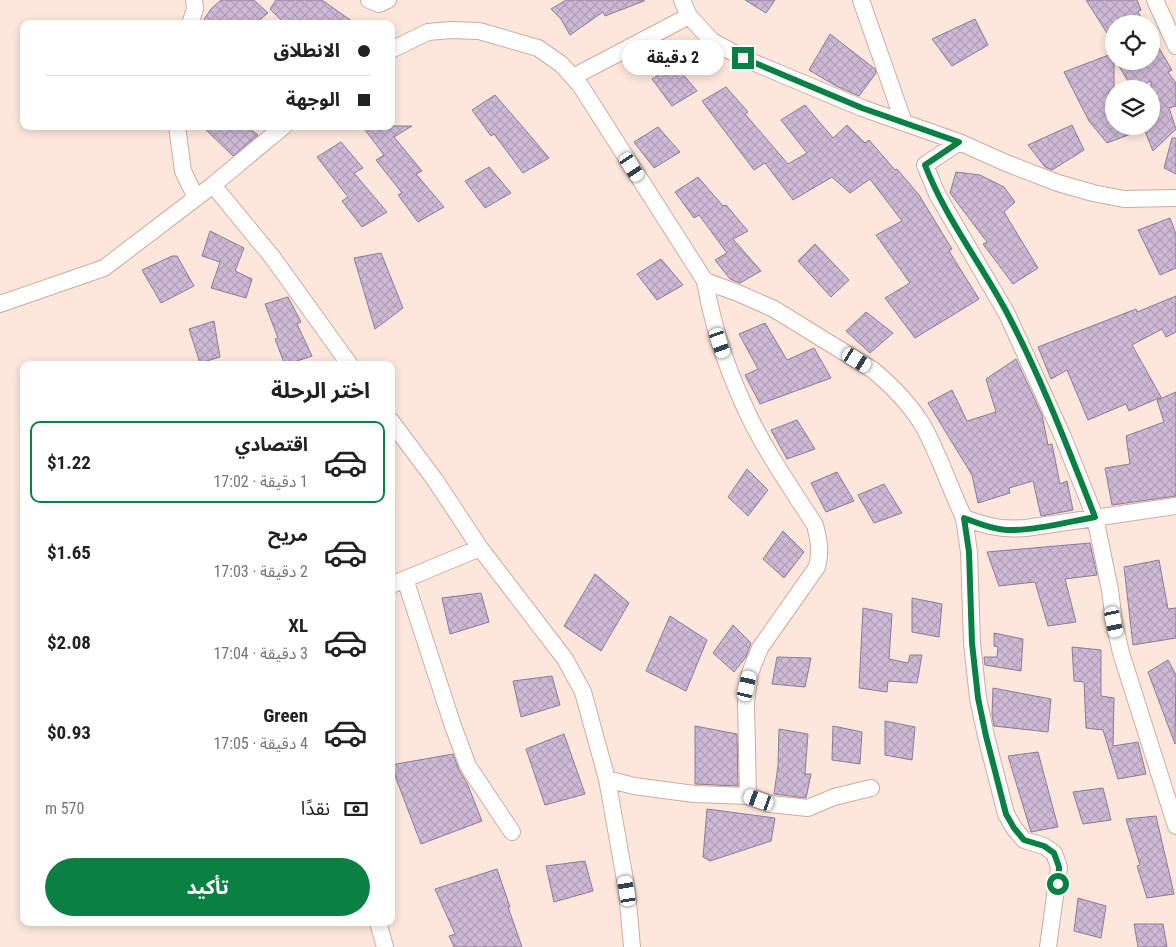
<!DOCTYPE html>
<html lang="ar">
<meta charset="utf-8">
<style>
body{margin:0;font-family:"Roboto Condensed","Noto Sans Arabic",sans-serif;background:#f2f2f2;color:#202124;direction:rtl;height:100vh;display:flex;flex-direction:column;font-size:19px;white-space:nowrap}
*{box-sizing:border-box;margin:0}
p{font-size:16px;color:#757577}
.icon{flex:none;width:28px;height:28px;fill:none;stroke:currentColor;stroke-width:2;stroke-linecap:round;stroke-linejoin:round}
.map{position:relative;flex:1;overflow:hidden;direction:ltr}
.side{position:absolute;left:20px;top:361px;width:375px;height:565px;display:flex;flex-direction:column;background:#fff;border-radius:10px;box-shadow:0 2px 8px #0003;direction:rtl}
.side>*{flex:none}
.banner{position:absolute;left:20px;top:20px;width:375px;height:110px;border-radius:10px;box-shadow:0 2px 8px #0003;direction:rtl;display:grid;align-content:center;height:110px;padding:0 25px;background:#fff}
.tools{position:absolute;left:1105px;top:15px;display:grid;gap:10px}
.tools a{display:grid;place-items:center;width:55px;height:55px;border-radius:50%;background:#fff;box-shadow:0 2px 8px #0003;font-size:25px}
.end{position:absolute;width:22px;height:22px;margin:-11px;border:6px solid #0b8043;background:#fff;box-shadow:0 0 0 2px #fff}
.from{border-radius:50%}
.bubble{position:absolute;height:35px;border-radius:18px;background:#fff;box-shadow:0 2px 8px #0003;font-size:16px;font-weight:700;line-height:35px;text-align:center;direction:rtl}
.car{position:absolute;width:15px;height:30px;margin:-15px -8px;border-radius:6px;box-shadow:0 0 4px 1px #0007;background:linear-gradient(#fff 24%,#345 0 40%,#fff 0 76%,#345 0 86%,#fff 0)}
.banner b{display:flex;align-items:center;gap:18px;height:48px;font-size:19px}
.banner b+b{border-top:1px solid #e0e0e0}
.banner i{width:12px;height:12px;background:#202124}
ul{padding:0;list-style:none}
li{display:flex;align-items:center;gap:15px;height:82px;margin:0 10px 8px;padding:0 15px;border:2px solid transparent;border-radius:10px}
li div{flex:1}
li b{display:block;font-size:19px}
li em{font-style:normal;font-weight:700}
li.active{border-color:#0b8043}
li>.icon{width:45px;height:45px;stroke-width:1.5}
h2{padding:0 25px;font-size:22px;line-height:60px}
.pay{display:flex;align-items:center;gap:12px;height:55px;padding:0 25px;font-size:19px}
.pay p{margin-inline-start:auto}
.primary-button{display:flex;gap:10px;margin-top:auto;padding:10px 25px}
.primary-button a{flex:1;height:58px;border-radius:30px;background:#0b8043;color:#fff;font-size:20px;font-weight:700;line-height:58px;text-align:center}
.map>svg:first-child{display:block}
.building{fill:url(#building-cross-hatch);stroke:#8d7a96}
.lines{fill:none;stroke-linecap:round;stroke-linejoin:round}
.minor-casing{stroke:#ceac9b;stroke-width:18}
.minor{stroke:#fff;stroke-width:16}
.route{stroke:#0b8043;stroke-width:6}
</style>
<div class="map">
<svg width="1176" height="947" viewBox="0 0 1176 947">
<defs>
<pattern id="building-cross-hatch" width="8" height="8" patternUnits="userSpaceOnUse" patternTransform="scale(1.25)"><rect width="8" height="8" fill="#cdb9d6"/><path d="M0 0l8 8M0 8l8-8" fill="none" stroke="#b09eb6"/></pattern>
</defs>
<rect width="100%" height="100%" fill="#fde7dc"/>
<path class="building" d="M221 0H254L268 13 255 24H201L211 9Z
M276 0H322L356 24H285L270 9Z
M566 0H644V1L605 16 603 12 570 35 561 19 551 9Z
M745 0H775L766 13Z
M1086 0H1137L1141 10 1138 12 1145 24H1114V44Z
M975 19 988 45 952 66 932 39Z
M830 34 875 69 876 73 859 96 836 86 809 70Z
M1151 35 1172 70 1168 72 1176 83V106L1169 108 1176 129 1153 151 1144 129 1107 143 1089 121 1064 72 1114 53V89L1108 92 1114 106V126H1151V81L1136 88H1132L1116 61H1151Z
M675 65 697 91 672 106 652 79Z
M726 87 748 112 745 114 788 164 807 153 781 120 805 105 833 138 847 125 865 143 869 140 895 170 897 169 919 195 952 249 949 251 979 299 915 338 885 298 910 283 876 235 902 221 870 179 850 193 832 177 793 200 765 163 754 170 702 101Z
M495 95 527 132 549 158 523 173 494 134 491 136 472 110Z
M1072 125 1084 150 1052 170 1045 167 1028 145Z
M202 126H246L258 135 233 156Z
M362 126H412L394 137 422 171 416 174 444 207 418 222 398 195 402 193 376 160 384 155Z
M658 127 680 152 654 168 634 142Z
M1172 138H1176V174L1164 168Z
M341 142 363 168 354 173 387 212 362 227 342 201 348 197 317 157Z
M489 167 511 193 485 208 465 181Z
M956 172 980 175 1004 187 1015 202 1004 212 1038 268 1013 284 983 244 987 242 950 193Z
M698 177 723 206 726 205 748 231 733 239 761 271 740 283 730 279 715 260 727 253 699 215 694 218 675 192Z
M1170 218 1176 234V268L1160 275 1138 230Z
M210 231 244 248 235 271 252 279 246 298 211 288 220 262 202 256Z
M815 244 849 280 831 297 798 261Z
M381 253 403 308 375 329 354 258Z
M172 256H177L194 286 161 303 142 270Z
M661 259 683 285 657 300 637 274Z
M1176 296V332L1166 337 1162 329 1132 345 1161 397 1129 411 1126 404 1088 420 1067 370 1051 379 1038 347 1136 309 1137 312Z
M288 297 301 322 297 324 312 356 285 365 275 339 278 338 265 304Z
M866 312 893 333 870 353 846 331Z
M214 321 220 357 200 363 189 329Z
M765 323 787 360 814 348 831 378 760 404 745 375 758 369 739 334Z
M1016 359 1042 415 1048 445 1052 444 1060 484 1067 481 1073 510 1041 516 1033 481 1009 488 1010 493 978 503 972 475 928 403 952 390 967 421 996 412 986 379Z
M1176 392V496L1112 505 1105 468 1130 464 1126 436 1164 422 1157 400Z
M797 420 815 449 787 459 771 430Z
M747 469 768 490 748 516 728 497Z
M837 472 854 501 826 512 811 483Z
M884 484 902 513 874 523 858 495Z
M783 531 804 552 784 578 763 559Z
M1090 543 1097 575 1065 579 1076 622 1048 626 1035 582 999 586 987 552Z
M1159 560 1168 609 1176 608V638L1133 645 1124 567Z
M595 574 629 603 601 651 564 626Z
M481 593 489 622 450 634 442 598Z
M912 598 942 604 939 637 912 632Z
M863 608 892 614 889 659 908 663 910 655H922L917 683 888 681 887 692 859 688Z
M670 616 707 640 686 691 646 671Z
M733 625 751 643 746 657 734 672 713 653Z
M994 633 1023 639 1021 671 985 665 984 657H997L998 647 994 646Z
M1072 647 1101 650V696L1114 698 1113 746 1138 742 1146 774 1118 779 1103 730 1086 728 1084 682 1074 681Z
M777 657 811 658 805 687 772 684Z
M1168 660 1176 675 1175 744 1148 672Z
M552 676 560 705 521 717 513 681Z
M993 688 1051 699 1048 732 994 726 992 715Z
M885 721 915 727 912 760 885 755Z
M695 726 737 734 738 786 695 784Z
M833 726 862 732 860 764 832 760Z
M779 729 808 734 805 774H811L806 798 774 794 778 766Z
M564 734 585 794 545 805 526 749Z
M1038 752 1058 827 1031 832 1008 756Z
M453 754 459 770 467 783 482 821 421 844 391 765Z
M1103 788 1111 820 1083 824 1073 792Z
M707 809 775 818 771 841 710 861 703 857Z
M1156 816 1174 894 1147 898 1137 866 1140 865 1126 819Z
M585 861 593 891 554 902 546 866Z
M497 869 510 907H508L522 947H454L449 936 455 934 435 889Z
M1078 898 1106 906 1101 938 1074 931Z
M1134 924H1163L1167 947H1138Z"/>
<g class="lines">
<defs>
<path id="minor" d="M369 0 379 4 388 0
M682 0 689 16 712 41 743 58 862 108 959 142 1006 163 1058 183 1093 193 1124 199 1176 198
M861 0 904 123
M1155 0 1176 46
M190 24 195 9 194 0
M391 50 428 32 451 30 479 31 538 48 561 64 580 85 705 281 738 293 774 309 873 370C892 386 909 403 922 424 938 452 950 488 964 518 987 526 1001 530 1026 528L1176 506
M573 77 689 16
M177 126 183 171 196 198
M284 126 213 185 273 258 350 365
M959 142 925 165 937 194 1007 314 1063 437 1095 517 1110 590 1114 622 1121 653 1176 826
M705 281C712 322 725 363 742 401 761 445 789 485 815 525 819 541 821 552 817 567L760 648 750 673 746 702 748 796
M0 304 104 268 213 185
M391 421 435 480 480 548 565 659 583 692 607 779 627 891 632 947
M964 518 969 552 972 643 978 698 986 736 1006 814 1014 828 1024 840 1044 846 1054 853 1059 867 1048 947
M405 579 453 726 468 766 512 832
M391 585 480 548
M607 779 634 786 694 794 748 796 770 804 808 808 834 797 871 788
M378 922 385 947"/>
</defs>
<use href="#minor" class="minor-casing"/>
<use href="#minor" class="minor"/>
</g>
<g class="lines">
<path class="route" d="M743 58 862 108 959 142 925 165C945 217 980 262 1006 311 1041 377 1068 448 1095 517 1068 522 1032 531 1006 530 991 529 977 523 964 518L969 552 972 643 978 698 986 736 1006 814 1014 828 1024 840 1044 846 1054 853 1059 867 1058 884"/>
</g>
</svg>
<div class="tools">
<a><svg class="icon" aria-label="locate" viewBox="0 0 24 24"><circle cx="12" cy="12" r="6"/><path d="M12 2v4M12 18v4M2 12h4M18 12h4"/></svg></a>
<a><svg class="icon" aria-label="layers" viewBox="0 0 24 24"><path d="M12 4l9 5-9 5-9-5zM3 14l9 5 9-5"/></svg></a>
</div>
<i class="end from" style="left:1058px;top:884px"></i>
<i class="end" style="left:743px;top:58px"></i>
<div class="bubble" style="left:622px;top:40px;width:102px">2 دقيقة</div>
<i class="car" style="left:632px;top:167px;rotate:147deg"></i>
<i class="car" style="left:720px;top:343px;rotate:161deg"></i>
<i class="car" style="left:857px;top:360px;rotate:123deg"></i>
<i class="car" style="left:1114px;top:622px;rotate:168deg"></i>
<i class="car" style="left:747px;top:686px;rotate:13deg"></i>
<i class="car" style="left:759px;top:800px;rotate:290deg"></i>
<i class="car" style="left:627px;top:891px;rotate:350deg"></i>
<div class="banner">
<b><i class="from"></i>الانطلاق</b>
<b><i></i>الوجهة</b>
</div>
<section class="side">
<h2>اختر الرحلة</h2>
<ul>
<li class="active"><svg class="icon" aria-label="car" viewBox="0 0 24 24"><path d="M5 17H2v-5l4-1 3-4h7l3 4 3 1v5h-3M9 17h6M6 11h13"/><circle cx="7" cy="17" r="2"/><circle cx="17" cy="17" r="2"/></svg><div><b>اقتصادي</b><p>1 دقيقة · 17:02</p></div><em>$1.22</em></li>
<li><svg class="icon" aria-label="car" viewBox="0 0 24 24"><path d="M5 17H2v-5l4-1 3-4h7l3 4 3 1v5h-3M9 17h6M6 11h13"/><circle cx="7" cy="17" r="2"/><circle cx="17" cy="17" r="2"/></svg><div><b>مريح</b><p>2 دقيقة · 17:03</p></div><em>$1.65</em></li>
<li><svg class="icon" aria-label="car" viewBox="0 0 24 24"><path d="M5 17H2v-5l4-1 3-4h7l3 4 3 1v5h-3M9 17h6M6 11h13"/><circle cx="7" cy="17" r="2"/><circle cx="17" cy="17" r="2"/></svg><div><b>XL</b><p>3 دقيقة · 17:04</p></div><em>$2.08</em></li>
<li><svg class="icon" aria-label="car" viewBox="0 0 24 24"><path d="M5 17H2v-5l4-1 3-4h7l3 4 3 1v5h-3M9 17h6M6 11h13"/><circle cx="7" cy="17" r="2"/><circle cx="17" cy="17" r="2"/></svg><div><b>Green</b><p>4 دقيقة · 17:05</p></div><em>$0.93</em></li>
</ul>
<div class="pay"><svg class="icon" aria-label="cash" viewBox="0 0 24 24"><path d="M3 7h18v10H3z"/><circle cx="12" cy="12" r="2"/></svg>نقدًا<p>570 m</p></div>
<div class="primary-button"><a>تأكيد</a></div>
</section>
</div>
